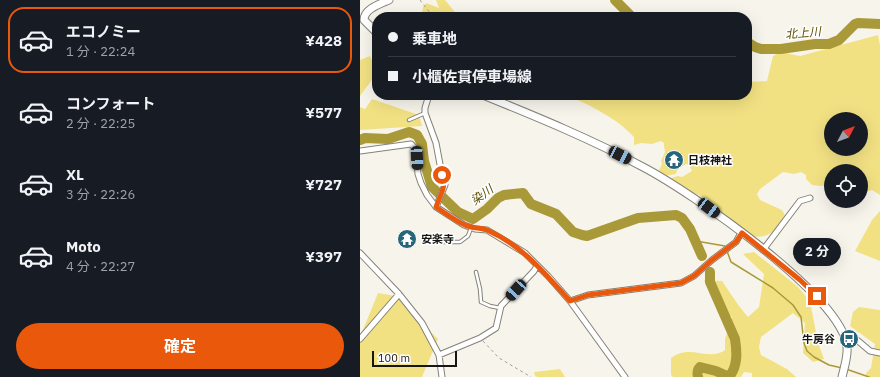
<!DOCTYPE html>
<html lang="ja">
<meta charset="utf-8">
<style>
body{margin:0;font-family:"IBM Plex Sans","Noto Sans JP",sans-serif;background:#20242c;color:#f1f3f6;height:100vh;display:flex;flex-direction:column;font-size:15px;white-space:nowrap}
*{box-sizing:border-box;margin:0}
p{font-size:13px;color:#9ea1a6}
.icon{flex:none;width:22px;height:22px;fill:none;stroke:currentColor;stroke-width:2;stroke-linecap:round;stroke-linejoin:round}
.map{position:relative;flex:1;overflow:hidden}
.details{display:flex;flex-direction:column;background:#171b24;width:360px}
.details>*{flex:none}
.top-card{position:absolute;left:12px;top:12px;width:380px;height:88px;border-radius:16px;box-shadow:0 4px 16px #0002;display:grid;align-content:center;height:88px;padding:0 16px;background:#171b24}
.needle{width:26px;rotate:49deg}
.buttons{position:absolute;left:464px;top:112px;display:grid;gap:8px}
.buttons a{display:grid;place-items:center;width:44px;height:44px;border-radius:50%;background:#171b24;box-shadow:0 4px 16px #0002;font-size:20px}
.scale{position:absolute;left:12px;bottom:10px;width:85px;box-sizing:border-box;padding-left:4px;border:2px solid #171613;border-top:0;font-size:11px;line-height:14px;white-space:nowrap;color:#171613;-webkit-text-stroke:3px #fff;paint-order:stroke}
.end{position:absolute;width:18px;height:18px;margin:-9px;border:5px solid #ea580c;background:#fff;box-shadow:0 0 0 2px #fff}
.from{border-radius:50%}
.bubble{position:absolute;height:28px;border-radius:14px;background:#171b24;box-shadow:0 4px 16px #0002;font-size:13px;font-weight:700;line-height:28px;text-align:center}
.car{position:absolute;width:12px;height:24px;margin:-12px -6px;border-radius:5px;box-shadow:0 0 3px 1px #0007;background:linear-gradient(#222 24%,#8ab4d8 0 40%,#222 0 76%,#8ab4d8 0 86%,#222 0)}
.top-card b{display:flex;align-items:center;gap:14px;height:38px;font-size:15px}
.top-card b+b{border-top:1px solid #363941}
.top-card i{width:10px;height:10px;background:#f1f3f6}
ul{padding:7px 0 0;list-style:none}
li{display:flex;align-items:center;gap:12px;height:66px;margin:0 8px 6px;padding:0 8px;border:2px solid transparent;border-radius:16px}
li div{flex:1}
li b{display:block;font-size:15px}
li em{font-style:normal;font-weight:700}
li.selected{border-color:#ea580c}
li>.icon{width:36px;height:36px;stroke-width:1.5}
.primary-button{display:flex;gap:8px;margin-top:auto;padding:8px 16px}
.primary-button a{flex:1;height:46px;border-radius:24px;background:#ea580c;color:#fff;font-size:16px;font-weight:700;line-height:46px;text-align:center}
main{display:flex;flex:1;min-height:0}
.map>svg:first-child{display:block}
.green{fill:#f2e183;fill-rule:evenodd}
.lines{fill:none;stroke-linecap:round;stroke-linejoin:round}
.stream{stroke:#aa9939;stroke-width:1.5}
.river{stroke:#aa9939;stroke-width:10}
.lane-casing{stroke:#848279;stroke-width:4.5}
.street-casing{stroke:#848279;stroke-width:7}
.secondary-casing{stroke:#848279;stroke-width:9}
.path{stroke:#a2a199;stroke-width:1;stroke-dasharray:3 3;stroke-linecap:butt}
.lane{stroke:#fff;stroke-width:2.5}
.street{stroke:#fff;stroke-width:5}
.secondary{stroke:#fff;stroke-width:7}
.route{stroke:#ea580c;stroke-width:5}
.labels{text-anchor:middle;stroke-width:3;stroke-linejoin:round;paint-order:stroke}
.poi-label{font-size:11px;font-weight:bold;fill:#171613;stroke:#fff;text-anchor:start}
.water-label{font-size:12px;font-style:italic;fill:#5b4f01;stroke:#fff}
</style>
<main>
<section class="details">
<ul>
<li class="selected"><svg class="icon" aria-label="car" viewBox="0 0 24 24"><path d="M5 17H2v-5l4-1 3-4h7l3 4 3 1v5h-3M9 17h6M6 11h13"/><circle cx="7" cy="17" r="2"/><circle cx="17" cy="17" r="2"/></svg><div><b>エコノミー</b><p>1 分 · 22:24</p></div><em>¥428</em></li>
<li><svg class="icon" aria-label="car" viewBox="0 0 24 24"><path d="M5 17H2v-5l4-1 3-4h7l3 4 3 1v5h-3M9 17h6M6 11h13"/><circle cx="7" cy="17" r="2"/><circle cx="17" cy="17" r="2"/></svg><div><b>コンフォート</b><p>2 分 · 22:25</p></div><em>¥577</em></li>
<li><svg class="icon" aria-label="car" viewBox="0 0 24 24"><path d="M5 17H2v-5l4-1 3-4h7l3 4 3 1v5h-3M9 17h6M6 11h13"/><circle cx="7" cy="17" r="2"/><circle cx="17" cy="17" r="2"/></svg><div><b>XL</b><p>3 分 · 22:26</p></div><em>¥727</em></li>
<li><svg class="icon" aria-label="car" viewBox="0 0 24 24"><path d="M5 17H2v-5l4-1 3-4h7l3 4 3 1v5h-3M9 17h6M6 11h13"/><circle cx="7" cy="17" r="2"/><circle cx="17" cy="17" r="2"/></svg><div><b>Moto</b><p>4 分 · 22:27</p></div><em>¥397</em></li>
</ul>
<div class="primary-button"><a>確定</a></div>
</section>
<div class="map">
<svg width="520" height="377" viewBox="0 0 520 377">
<rect width="100%" height="100%" fill="#f7f5eb"/>
<path class="green" d="M76 0H85L99 17H43V13L48 12 50 15 62 12 63 7 66 3 79 8Z
M518 35 520 45V195L512 190 501 193V171H471V184L461 186 452 185 446 179V175L441 172 434 174 423 172 400 189 397 194 400 200 422 210 425 215C421 220 420 225 416 229 409 236 400 238 391 236L341 196 315 184 311 181V178L318 176 322 177 332 171 329 165 326 164C321 167 317 168 316 174L304 176 299 170 302 164 301 161 305 152 304 146V143L301 141 292 144 281 143 274 145V137C258 119 228 104 206 95H387V82L407 81 413 56 420 52 440 56ZM471 119H501V149H471Z
M10 56 17 71 14 77 0 96V60Z
M12 99 59 115 62 126 0 130V107L5 109Z
M520 211V261L495 251 512 220Z
M394 252 437 286 450 301 458 343 464 359 453 362 443 353 445 323 433 313 401 337 399 347 401 355 427 369 436 377H392V373L384 372 381 377H313L311 375V358C330 343 349 362 365 350V339L372 317 356 305 344 280 362 281 379 306 388 317 399 307 404 274 383 254Z
M18 293 41 297 62 323 78 339 62 377H0V337Z
M499 307 520 310V377H506V373L511 368 515 344 490 326 493 312Z
M200 369 205 377H178L175 376 174 372Z"/>
<g class="lines">
<path class="stream" d="M336 241 365 246 366 248
M367 251 371 262 413 288 433 305 441 317 444 343 447 351 454 357 469 365 482 368
M486 369 509 377"/>
<path class="river" d="M255 0 272 17
M387 42 395 47 401 49H421L455 44H469L479 40 495 24 498 23 520 24
M0 140 5 138 28 139 49 132 57 135 62 144 64 161 72 187 98 212 113 219 127 209 138 198 144 195 163 193 171 204 196 214 213 232 222 235 227 236 278 218 316 215 322 218 330 229 342 256
M338 377C337 373 337 370 340 367L356 371 369 377C378 366 377 352 375 339L350 282V272"/>
<defs>
<path id="lane" d="M49 120 65 113
M82 242H100L108 236 111 228
M116 272 120 289 121 302 130 306 140 308"/>
<path id="street" d="M69 95 65 108V113L76 143 82 175 85 181V185L76 207
M0 151 51 144 54 147 56 151 58 174 61 183 67 195 76 207 104 225 115 229 127 230 165 253 188 276 210 301 265 377
M403 250 440 201 450 198
M0 253 39 294 62 323 79 355 82 377
M210 301 228 295 321 283 334 276 352 260 376 242 381 233
M483 333 497 340 510 351 520 353
M0 339 39 294
M79 355 120 338 136 328 141 306 174 271 177 266"/>
<path id="secondary" d="M17 33 4 20C4 9 20 4 29 0
M123 95C177 117 231 139 283 167 329 191 483 296 487 347 488 357 484 368 482 377"/>
</defs>
<use href="#lane" class="lane-casing"/>
<use href="#street" class="street-casing"/>
<use href="#secondary" class="secondary-casing"/>
<path class="path" d="M60 0 70 13
M123 341 139 358 171 377"/>
<use href="#lane" class="lane"/>
<use href="#street" class="street"/>
<use href="#secondary" class="secondary"/>
</g>
<g class="lines">
<path class="route" d="M82 175C87 187 80 195 76 207 85 213 96 221 105 225 113 229 122 227 129 231 163 246 185 274 210 301L228 295 321 283 334 276 352 260 376 242 382 233 440 280 457 296"/>
</g>
<defs>
<symbol id="temple-disc" viewBox="-11 -11 22 22"><circle r="9.5" fill="#26657a" stroke="#fff"/><path d="M0-6L5-2H3V0L6.5 2.5H4V6H1.5V3h-3V6H-4V2.5H-6.5L-3 0V-2H-5Z" fill="#fff"/></symbol>
<symbol id="bus-disc" viewBox="-11 -11 22 22"><circle r="9.5" fill="#26657a" stroke="#fff"/><path d="M-5-6H5V4H4V6H2V4H-2V6H-4V4H-5ZM-3.5-4V0h7V-4ZM-3.5 1.2v1.5H-2V1.2ZM2 1.2v1.5H3.5V1.2Z" fill="#fff"/></symbol>
</defs>
<g fill-rule="evenodd">
<use href="#temple-disc" x="303" y="149" width="22" height="22"/>
<use href="#temple-disc" x="36" y="228" width="22" height="22"/>
<use href="#bus-disc" x="478" y="328" width="22" height="22"/>
</g>
<g class="labels">
<g class="poi-label">
<text x="328" y="164">日枝神社</text>
<text x="61" y="243">安楽寺</text>
<text x="475" y="343" text-anchor="end">牛房谷</text>
</g>
<g class="water-label">
<text transform="translate(443 33) rotate(-5)" y="4">北上川</text>
<text transform="translate(122 195) rotate(-37)" y="4">染川</text>
</g>
</g>
</svg>
<div class="buttons">
<a><svg class="needle" viewBox="-14 -14 28 28"><path d="M0-13l5 13h-10z" fill="#e53935"/><path d="M0 13l5-13h-10z" fill="#9ea1a6"/></svg></a>
<a><svg class="icon" aria-label="locate" viewBox="0 0 24 24"><circle cx="12" cy="12" r="6"/><path d="M12 2v4M12 18v4M2 12h4M18 12h4"/></svg></a>
</div>
<div class="scale">100 m</div>
<i class="end from" style="left:82px;top:175px"></i>
<i class="end" style="left:457px;top:296px"></i>
<div class="bubble" style="left:433px;top:238px;width:48px">2 分</div>
<i class="car" style="left:260px;top:155px;rotate:117deg"></i>
<i class="car" style="left:57px;top:158px;rotate:177deg"></i>
<i class="car" style="left:349px;top:208px;rotate:127deg"></i>
<i class="car" style="left:156px;top:290px;rotate:222deg"></i>
<div class="top-card">
<b><i class="from"></i>乗車地</b>
<b><i></i>小櫃佐貫停車場線</b>
</div>
</div>
</main>
